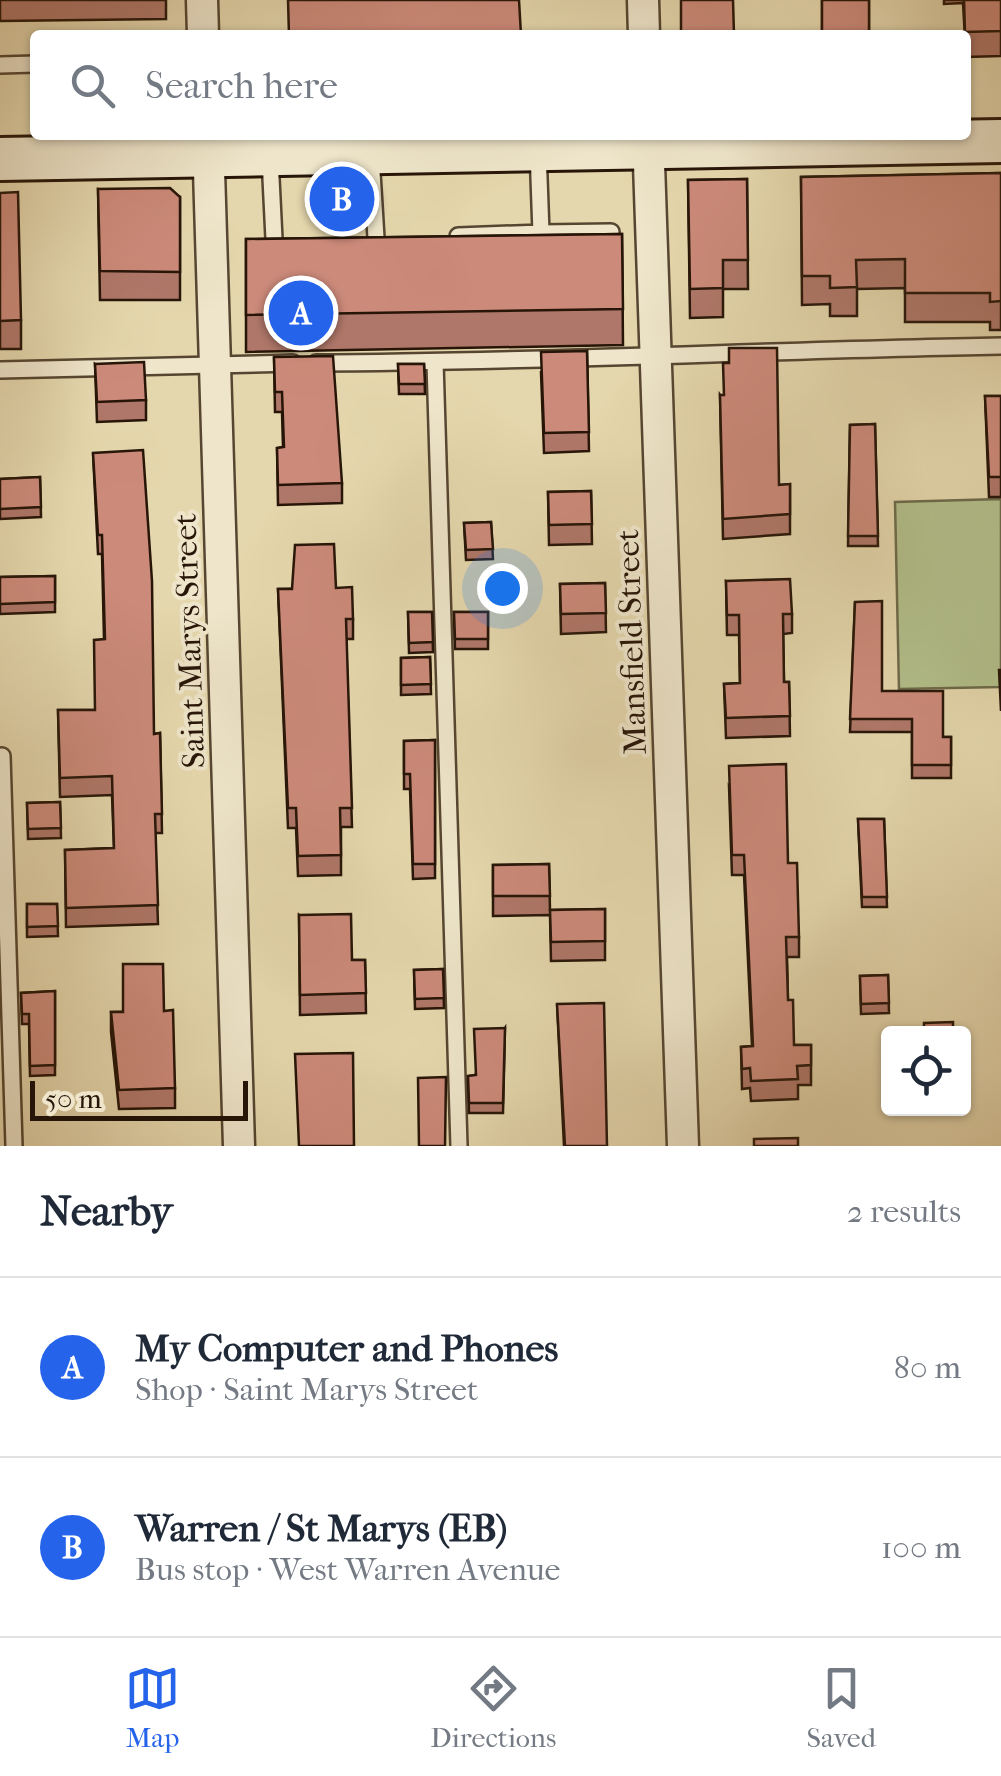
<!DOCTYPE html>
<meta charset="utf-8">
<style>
body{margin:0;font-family:"IM FELL French Canon",serif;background:#f6f6f7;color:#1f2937}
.controls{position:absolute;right:30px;bottom:30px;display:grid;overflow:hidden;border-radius:10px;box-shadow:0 2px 8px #0004}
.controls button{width:90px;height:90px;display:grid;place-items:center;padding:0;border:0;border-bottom:2px solid #e0e1e3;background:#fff;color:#1f2937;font:50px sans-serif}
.scale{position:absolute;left:30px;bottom:25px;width:218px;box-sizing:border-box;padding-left:10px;border:5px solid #271508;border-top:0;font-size:28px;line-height:35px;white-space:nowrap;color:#271508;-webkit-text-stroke:8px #eee5ca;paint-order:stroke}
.you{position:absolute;left:502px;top:588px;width:35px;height:35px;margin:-25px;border:8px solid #fff;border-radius:50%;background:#1a73e8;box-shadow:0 0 0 15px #1a73e833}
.badge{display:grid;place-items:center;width:65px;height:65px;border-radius:50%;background:#2563eb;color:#fff;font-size:32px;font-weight:700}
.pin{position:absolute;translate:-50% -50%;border:5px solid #fff;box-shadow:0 2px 10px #0006}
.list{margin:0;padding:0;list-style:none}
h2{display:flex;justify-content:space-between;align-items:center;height:130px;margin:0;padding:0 40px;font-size:42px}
h2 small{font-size:32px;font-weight:400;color:#747a83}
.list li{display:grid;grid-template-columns:65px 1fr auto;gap:30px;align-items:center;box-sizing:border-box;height:180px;padding:0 40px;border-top:2px solid #e0e1e3}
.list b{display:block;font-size:38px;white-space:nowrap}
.list p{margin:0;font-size:32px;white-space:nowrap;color:#747a83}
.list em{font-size:32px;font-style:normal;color:#747a83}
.icon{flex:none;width:55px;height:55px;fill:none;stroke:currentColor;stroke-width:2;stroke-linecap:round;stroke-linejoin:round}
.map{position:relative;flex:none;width:1001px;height:1146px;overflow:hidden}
.search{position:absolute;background:#fff;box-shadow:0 2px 8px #0004;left:30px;right:30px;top:30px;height:110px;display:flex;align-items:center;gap:25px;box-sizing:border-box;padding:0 35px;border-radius:10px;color:#747a83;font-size:38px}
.sheet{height:490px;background:#fff}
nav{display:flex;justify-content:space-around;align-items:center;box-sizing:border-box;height:140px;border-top:2px solid #e0e1e3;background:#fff;font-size:28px;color:#747a83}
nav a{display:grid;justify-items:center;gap:5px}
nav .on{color:#2563eb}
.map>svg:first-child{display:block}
.green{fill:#b2bf8b;stroke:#6c6a4a;stroke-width:2.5}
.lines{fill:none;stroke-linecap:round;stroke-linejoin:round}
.lane-casing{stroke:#564631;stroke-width:20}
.street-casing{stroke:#564631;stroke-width:35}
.secondary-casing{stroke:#271508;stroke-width:48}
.lane{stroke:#eee5ca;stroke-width:15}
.street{stroke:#eee5ca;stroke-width:30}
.secondary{stroke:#eee5ca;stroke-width:42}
.wall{fill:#af7769;stroke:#271508;stroke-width:2.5}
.building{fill:#cc8a7a;stroke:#271508;stroke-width:2.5}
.labels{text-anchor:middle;stroke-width:8;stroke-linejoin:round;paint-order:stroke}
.street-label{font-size:32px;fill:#271508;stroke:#eee5ca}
</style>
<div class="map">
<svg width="1001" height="1146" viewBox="0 0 1001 1146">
<rect width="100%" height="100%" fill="#e5d7ad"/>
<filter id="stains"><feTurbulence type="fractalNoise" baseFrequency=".002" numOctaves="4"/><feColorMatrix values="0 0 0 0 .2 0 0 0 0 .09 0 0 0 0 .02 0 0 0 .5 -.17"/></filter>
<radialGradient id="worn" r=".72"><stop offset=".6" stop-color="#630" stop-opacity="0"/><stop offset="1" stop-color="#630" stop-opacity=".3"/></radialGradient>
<polygon class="green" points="1001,499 1001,687 899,689 895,502"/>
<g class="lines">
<g class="lane-casing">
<g id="lane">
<polyline points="0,65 35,64"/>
<polyline points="371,156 376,238"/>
<polyline points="270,158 274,239"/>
<polyline points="541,233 611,232"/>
<polyline points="458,236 541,233 538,150"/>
<polyline points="435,362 459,1146"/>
<path d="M316,363C545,362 772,350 1001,346"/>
<polyline points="0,370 293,363"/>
<polyline points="2,756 14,1146"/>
</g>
</g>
<g class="street-casing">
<g id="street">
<polyline points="202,0 203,35"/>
<polyline points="643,0 644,35"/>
<polyline points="648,135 683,1146"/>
<polyline points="208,138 239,1146"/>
</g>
</g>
<g class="secondary-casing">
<polyline id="secondary" points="0,159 1001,141"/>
</g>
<use href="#lane" class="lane"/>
<use href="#street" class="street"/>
<use href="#secondary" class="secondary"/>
</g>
<g class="wall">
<polygon points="0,0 166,0 166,19 0,21"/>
<rect x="822" y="0" width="47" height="35"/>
<polygon points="944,0 1001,0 1001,56 966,57 963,3 944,4"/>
<polygon points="1001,173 1001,330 990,330 990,322 905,322 905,288 857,289 857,316 830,316 830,304 802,305 801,177"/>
<polygon points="747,179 748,289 723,289 723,317 690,318 688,180"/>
<polygon points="98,189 180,197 180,300 100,300"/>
<polygon points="0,193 21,320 21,349 0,349"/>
<polygon points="622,234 623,345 246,352 246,239"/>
<polygon points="587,351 589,451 544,453 541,372"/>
<polygon points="274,357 342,483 342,503 278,505 277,448 283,447 282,412 275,412"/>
<polygon points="95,364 146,400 146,420 97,422"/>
<polygon points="398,364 424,364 425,394 399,394"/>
<polygon points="720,395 779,485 790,484 790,534 723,539"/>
<polygon points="985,396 1001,396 1001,497 989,497"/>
<polygon points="875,424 878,546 848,546 850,425"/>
<polygon points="93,453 154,734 160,733 162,833 155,833 158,924 66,927 65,850 114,848 112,795 60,797 58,710 95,710 104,639 102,554 98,554"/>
<polygon points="40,477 41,517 0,519 0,479"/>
<polygon points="591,491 592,544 549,545 548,492"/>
<polygon points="491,522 493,559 466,560 464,523"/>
<polygon points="55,576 55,612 0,614 0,577"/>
<polygon points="726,581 792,614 792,633 783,634 784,682 789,682 790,736 726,738 724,684 740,683 739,635 727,635"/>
<polygon points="605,583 606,632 561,634 560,584"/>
<polygon points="336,588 353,619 353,639 346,639 352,827 341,827 341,875 298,876 296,828 288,828 278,589"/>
<polygon points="855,602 882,691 943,737 951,737 951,778 912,778 912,732 850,732"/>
<polygon points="408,612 432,612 433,652 409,653"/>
<polygon points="454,612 488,612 488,649 455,649"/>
<polygon points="430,657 431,694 401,695 401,658"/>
<polygon points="435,740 435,878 413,879 410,789 404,789 404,741"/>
<polygon points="729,786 788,863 799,937 799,957 787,957 788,1000 794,1045 811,1045 811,1085 798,1085 798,1099 751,1101 750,1088 742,1089 741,1047 752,1046 744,875 732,875"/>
<polygon points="60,802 61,838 28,839 27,803"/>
<polygon points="858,819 884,819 887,907 862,907"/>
<polygon points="549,864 550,910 605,909 605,960 551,961 550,915 493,916 493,865"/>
<polygon points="27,904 57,904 58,936 27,937"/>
<polygon points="299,915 352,960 365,960 366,1013 300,1015"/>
<polygon points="443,969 444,1008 415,1009 414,970"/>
<polygon points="888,975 889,1013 861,1014 860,976"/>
<polygon points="55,991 55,1075 30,1076 29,1024 22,1024 21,993"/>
<polygon points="557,1004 607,1146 564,1146"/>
<polygon points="164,1011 175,1088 175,1108 119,1109 111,1032 111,1012"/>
<polygon points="505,1028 503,1113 469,1113 468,1076 475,1075"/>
</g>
<g class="building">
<polygon points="288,0 519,0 521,35 289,35"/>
<polygon points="681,0 733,0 734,35 681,35"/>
<rect x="822" y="0" width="47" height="34"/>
<polygon points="964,0 1001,0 1001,31 965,32"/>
<polygon points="1001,173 1001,301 990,302 990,293 905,293 905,259 856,260 857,287 830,288 830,276 802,276 801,177"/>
<polygon points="747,179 748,260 723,260 723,288 690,289 688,180"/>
<polygon points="170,188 180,197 180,272 100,271 98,189"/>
<polygon points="18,192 21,320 0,321 0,193"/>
<polygon points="622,234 623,309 246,315 246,239"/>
<polygon points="729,348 777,348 779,485 790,484 790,514 723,519 720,395 724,395 723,363 729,363"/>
<polygon points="587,351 589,432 544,433 541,352"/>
<polygon points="333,356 342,483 278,485 277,448 284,447 282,392 275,392 274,357"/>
<polygon points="144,362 146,400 97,402 95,364"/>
<polygon points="398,364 424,364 425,384 399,384"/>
<polygon points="985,396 1001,396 1001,477 989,477"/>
<polygon points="875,424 878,536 848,536 850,425"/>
<polygon points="143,450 152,581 154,734 160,733 162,814 155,814 158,905 66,908 65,850 114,848 112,776 60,778 58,710 95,710 94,640 105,639 102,535 98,535 93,453"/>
<polygon points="40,477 41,507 0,509 0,479"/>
<polygon points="591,491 592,524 549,525 548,492"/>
<polygon points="491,522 493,549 466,550 464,523"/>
<polygon points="334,544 336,588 352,587 353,619 346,619 352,808 340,808 341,855 298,856 296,808 288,808 278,589 292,589 295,545"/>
<polygon points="55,576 55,602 0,604 0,577"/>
<polygon points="790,579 792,614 783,614 784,682 789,682 790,716 726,718 724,684 740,683 739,615 727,615 726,581"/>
<polygon points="605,583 606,613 561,614 560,584"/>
<polygon points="882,601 882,691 943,691 943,737 951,737 951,765 912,765 912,719 850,719 855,602"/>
<polygon points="408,612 432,612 433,642 409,643"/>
<polygon points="454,612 488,612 488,639 455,639"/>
<polygon points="430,657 431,684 401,685 401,658"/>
<polygon points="999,670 1001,670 1001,711"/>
<polygon points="435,740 435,864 413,864 410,774 404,774 404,741"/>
<polygon points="786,764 788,863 797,863 799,937 786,937 788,1000 793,1000 794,1045 811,1045 811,1065 797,1066 798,1079 751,1081 750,1068 742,1069 741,1047 753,1046 744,855 732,855 729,766"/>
<polygon points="60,802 61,828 28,829 27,803"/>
<polygon points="858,819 884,819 887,897 862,897"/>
<polygon points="549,864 550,896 493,896 493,865"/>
<polygon points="27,904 57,904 58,926 27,927"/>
<polygon points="605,909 605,941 551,942 550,910"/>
<polygon points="351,914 352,960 365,960 366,993 300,995 299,915"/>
<polygon points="123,964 163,964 164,1011 173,1010 175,1088 119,1090 111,1012 123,1012"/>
<polygon points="443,969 444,998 415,999 414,970"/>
<polygon points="888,975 889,1003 861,1004 860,976"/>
<polygon points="55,991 55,1065 30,1066 29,1014 22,1014 21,993"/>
<polygon points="604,1003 607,1146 565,1146 557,1004"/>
<polygon points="953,1022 953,1034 924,1034 924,1023"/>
<polygon points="505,1028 503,1103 469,1103 468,1076 476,1075 474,1029"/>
<polygon points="353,1053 354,1146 299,1146 295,1054"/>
<polygon points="446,1077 445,1146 419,1146 418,1078"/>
<polygon points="798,1138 798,1146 754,1146 754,1139"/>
</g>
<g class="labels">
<g class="street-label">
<text transform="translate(189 641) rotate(-92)" y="11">Saint Marys Street</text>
<text transform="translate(631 642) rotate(-92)" y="11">Mansfield Street</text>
</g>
</g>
<rect width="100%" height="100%" filter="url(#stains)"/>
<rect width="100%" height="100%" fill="url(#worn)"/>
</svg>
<div class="controls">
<button><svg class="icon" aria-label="locate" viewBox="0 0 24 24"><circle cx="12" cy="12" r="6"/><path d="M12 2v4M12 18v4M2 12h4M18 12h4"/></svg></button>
</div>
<div class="scale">50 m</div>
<div class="you"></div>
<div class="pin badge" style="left:301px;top:313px">A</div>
<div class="pin badge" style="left:342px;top:199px">B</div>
<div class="search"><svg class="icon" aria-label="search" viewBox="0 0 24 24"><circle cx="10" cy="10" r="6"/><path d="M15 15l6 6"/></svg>Search here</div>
</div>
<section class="sheet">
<h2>Nearby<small>2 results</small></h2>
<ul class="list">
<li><span class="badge">A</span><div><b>My Computer and Phones</b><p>Shop · Saint Marys Street</p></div><em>80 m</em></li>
<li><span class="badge">B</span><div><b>Warren / St Marys (EB)</b><p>Bus stop · West Warren Avenue</p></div><em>100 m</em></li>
</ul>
</section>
<nav>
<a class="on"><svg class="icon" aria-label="map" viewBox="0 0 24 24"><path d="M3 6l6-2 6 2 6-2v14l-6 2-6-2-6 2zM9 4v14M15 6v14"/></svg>Map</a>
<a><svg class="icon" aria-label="directions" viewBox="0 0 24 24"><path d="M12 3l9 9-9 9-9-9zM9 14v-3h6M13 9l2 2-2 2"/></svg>Directions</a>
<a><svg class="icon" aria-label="saved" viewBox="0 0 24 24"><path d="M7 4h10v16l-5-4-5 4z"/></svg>Saved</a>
</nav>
